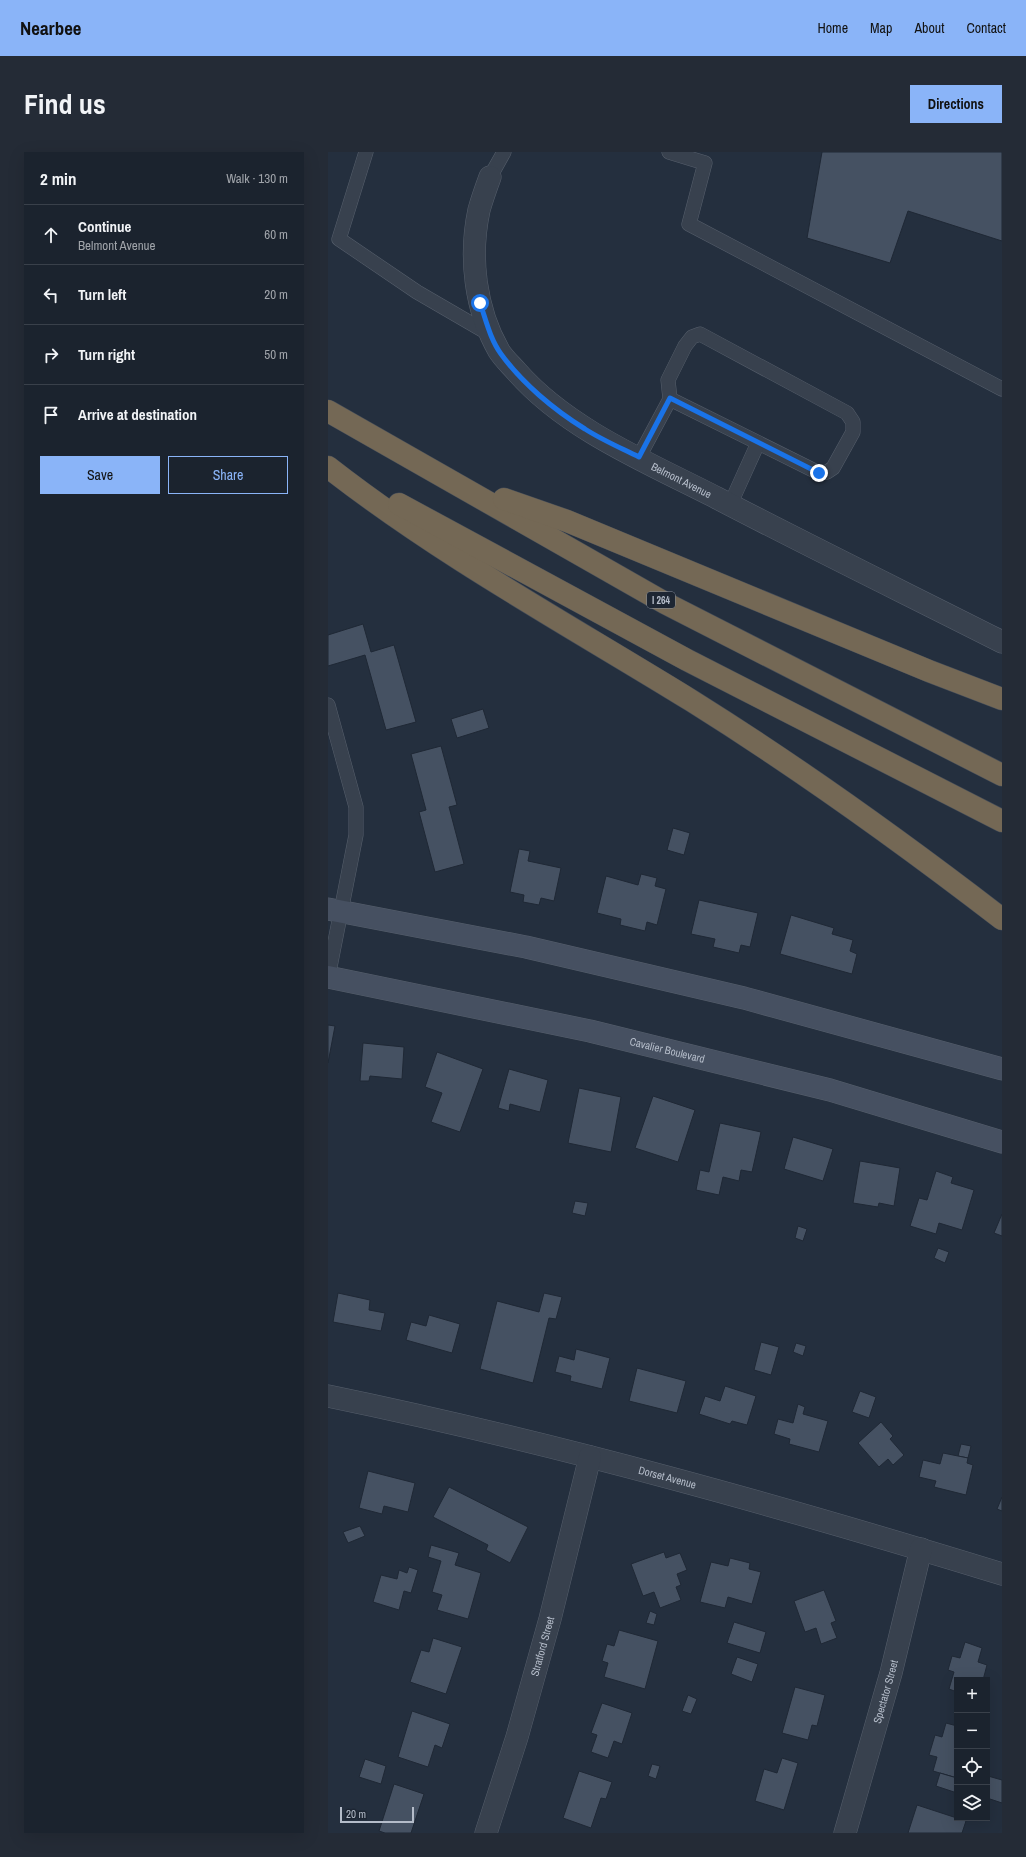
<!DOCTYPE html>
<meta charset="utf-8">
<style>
body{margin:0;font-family:"Archivo Narrow",sans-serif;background:#242b36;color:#f1f3f6}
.controls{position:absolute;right:12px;bottom:12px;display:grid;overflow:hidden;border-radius:0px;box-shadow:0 4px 16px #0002}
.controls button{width:36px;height:36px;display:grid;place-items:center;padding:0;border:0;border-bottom:1px solid #39404a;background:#1b232e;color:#f1f3f6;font:20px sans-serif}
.scale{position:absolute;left:12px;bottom:10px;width:74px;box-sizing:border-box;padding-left:4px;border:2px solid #b4bcc9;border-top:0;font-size:11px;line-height:14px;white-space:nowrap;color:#b4bcc9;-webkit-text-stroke:3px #1d2633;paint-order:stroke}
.stop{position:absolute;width:12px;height:12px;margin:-9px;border:3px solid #1a73e8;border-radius:50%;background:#fff}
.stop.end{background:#1a73e8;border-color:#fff;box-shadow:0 1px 4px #0008}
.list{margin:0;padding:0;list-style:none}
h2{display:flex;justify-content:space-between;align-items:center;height:52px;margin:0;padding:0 16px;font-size:17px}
h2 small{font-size:13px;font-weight:400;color:#a0a4aa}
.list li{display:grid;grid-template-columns:26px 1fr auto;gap:12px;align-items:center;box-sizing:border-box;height:60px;padding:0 16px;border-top:1px solid #39404a}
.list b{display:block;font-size:15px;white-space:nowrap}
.list p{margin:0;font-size:13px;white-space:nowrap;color:#a0a4aa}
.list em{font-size:13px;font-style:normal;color:#a0a4aa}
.actions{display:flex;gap:8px;padding:12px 16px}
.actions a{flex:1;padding:9px 0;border:1px solid #8ab4f8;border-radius:0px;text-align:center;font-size:14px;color:#8ab4f8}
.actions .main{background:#8ab4f8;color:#111}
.icon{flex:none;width:22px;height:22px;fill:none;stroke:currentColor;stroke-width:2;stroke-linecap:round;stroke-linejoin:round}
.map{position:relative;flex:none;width:674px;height:1681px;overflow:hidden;border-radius:0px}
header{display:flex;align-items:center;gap:24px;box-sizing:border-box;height:56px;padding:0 20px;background:#8ab4f8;color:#111}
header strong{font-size:19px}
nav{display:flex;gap:22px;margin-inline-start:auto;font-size:14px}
.intro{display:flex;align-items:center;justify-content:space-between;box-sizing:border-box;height:96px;padding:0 24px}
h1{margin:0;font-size:28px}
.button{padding:10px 18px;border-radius:0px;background:#8ab4f8;color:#111;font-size:14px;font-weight:700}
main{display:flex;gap:24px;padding:0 24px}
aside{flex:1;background:#1b232e;border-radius:0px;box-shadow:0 4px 16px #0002}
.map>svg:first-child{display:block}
.building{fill:#455162;stroke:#1f2835}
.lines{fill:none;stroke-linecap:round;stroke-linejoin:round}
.lane-casing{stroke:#565f6c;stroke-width:15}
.street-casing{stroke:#565f6c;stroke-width:23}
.secondary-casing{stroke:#565f6c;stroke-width:23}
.highway-casing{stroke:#434c59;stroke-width:23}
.lane{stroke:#38414e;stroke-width:14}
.street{stroke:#38414e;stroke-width:22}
.secondary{stroke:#465061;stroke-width:22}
.highway{stroke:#746855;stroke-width:22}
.route{stroke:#1a73e8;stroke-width:5}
.labels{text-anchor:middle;stroke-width:3.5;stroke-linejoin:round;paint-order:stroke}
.shield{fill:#1d2633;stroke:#878f9c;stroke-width:1}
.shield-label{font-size:10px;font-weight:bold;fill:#b4bcc9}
.street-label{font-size:11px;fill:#b4bcc9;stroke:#1d2633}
</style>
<header>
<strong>Nearbee</strong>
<nav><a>Home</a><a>Map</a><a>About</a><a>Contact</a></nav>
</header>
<div class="intro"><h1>Find us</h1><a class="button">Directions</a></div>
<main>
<aside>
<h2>2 min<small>Walk · 130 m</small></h2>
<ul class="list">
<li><svg class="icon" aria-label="ahead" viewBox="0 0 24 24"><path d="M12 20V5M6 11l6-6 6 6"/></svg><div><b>Continue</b><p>Belmont Avenue</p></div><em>60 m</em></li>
<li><svg class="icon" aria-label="left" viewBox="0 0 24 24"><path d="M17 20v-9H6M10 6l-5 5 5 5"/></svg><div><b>Turn left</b></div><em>20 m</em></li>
<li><svg class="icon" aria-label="right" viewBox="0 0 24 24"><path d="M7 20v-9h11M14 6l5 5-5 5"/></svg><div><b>Turn right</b></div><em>50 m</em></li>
<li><svg class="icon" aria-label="arrive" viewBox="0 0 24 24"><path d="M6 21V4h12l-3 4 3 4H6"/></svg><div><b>Arrive at destination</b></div></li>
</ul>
<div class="actions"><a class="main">Save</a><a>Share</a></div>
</aside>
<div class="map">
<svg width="674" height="1681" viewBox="0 0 674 1681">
<rect width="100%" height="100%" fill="#242f3e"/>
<g class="building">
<polygon points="494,0 674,0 674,89 580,59 562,111 479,86"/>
<polygon points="35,472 43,500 66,493 88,570 58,578 37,503 0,514 0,483"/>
<polygon points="155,557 161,576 129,586 123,567"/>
<polygon points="113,594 129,653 121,655 136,712 107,720 91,660 98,658 83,602"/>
<polygon points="345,676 362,681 356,703 339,698"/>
<polygon points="191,697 202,699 200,709 233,716 226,749 213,746 211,753 195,750 196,743 182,740"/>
<polygon points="313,722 329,726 327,734 338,737 329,773 319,770 317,779 292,773 293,767 269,761 278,724 310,733"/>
<polygon points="371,748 430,761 422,795 413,793 411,801 385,795 387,787 363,782"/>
<polygon points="463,763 506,776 504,782 525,788 522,799 529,802 524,822 452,802"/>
<polygon points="0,873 7,874 0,911"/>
<polygon points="35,891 76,895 74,927 42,924 41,929 32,929"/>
<polygon points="109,900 155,917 132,980 103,970 114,941 97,935"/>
<polygon points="181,917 220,928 212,960 182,952 181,959 170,956"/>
<polygon points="251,936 293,945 283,1000 240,991"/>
<polygon points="325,944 367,958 350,1010 307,996"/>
<polygon points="392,971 433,980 424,1020 413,1018 411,1029 395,1025 391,1043 368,1038 372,1018 381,1020"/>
<polygon points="465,985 505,997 495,1029 456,1017"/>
<polygon points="532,1009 572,1016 566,1054 551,1051 550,1055 525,1051"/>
<polygon points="608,1019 625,1025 623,1031 646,1038 634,1078 611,1071 608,1082 582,1074 591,1046 599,1048"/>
<polygon points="247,1049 260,1051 257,1064 244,1061"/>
<polygon points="674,1062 674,1084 666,1081"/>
<polygon points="470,1074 479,1077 475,1089 467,1086"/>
<polygon points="610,1096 621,1100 617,1111 606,1106"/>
<polygon points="10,1141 42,1148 41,1158 57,1161 53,1179 5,1170"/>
<polygon points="216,1141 234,1145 228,1167 221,1166 205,1231 152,1217 169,1149 211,1160"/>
<polygon points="101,1163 132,1172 124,1201 78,1188 83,1170 98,1174"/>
<polygon points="433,1190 451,1195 443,1223 426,1218"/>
<polygon points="468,1191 478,1194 475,1204 465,1200"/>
<polygon points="248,1197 282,1206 274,1237 242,1229 243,1224 227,1220 231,1204 246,1208"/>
<polygon points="309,1216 358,1229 349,1261 301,1249"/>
<polygon points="397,1234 428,1244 419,1273 404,1269 402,1272 371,1262 377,1244 392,1249"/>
<polygon points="532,1239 548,1245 541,1266 524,1260"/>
<polygon points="470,1252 477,1255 475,1262 500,1269 491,1300 461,1292 462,1287 446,1282 450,1267 465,1271"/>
<polygon points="553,1270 565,1284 562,1287 576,1303 565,1313 560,1307 551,1315 530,1291"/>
<polygon points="633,1292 643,1294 640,1306 630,1304"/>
<polygon points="615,1301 640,1306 639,1311 645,1313 638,1343 606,1335 608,1329 591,1325 595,1308 612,1312"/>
<polygon points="40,1319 87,1331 80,1360 56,1354 54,1362 31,1356"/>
<polygon points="121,1335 200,1375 182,1411 158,1398 160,1393 105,1365"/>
<polygon points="674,1345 674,1359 669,1357"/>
<polygon points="32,1374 37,1384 20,1391 15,1380"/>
<polygon points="103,1393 131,1401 127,1413 153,1421 140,1467 109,1458 114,1443 104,1440 113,1409 100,1405"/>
<polygon points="336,1400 338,1406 352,1401 359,1418 349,1422 353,1433 348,1435 353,1448 332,1456 326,1440 315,1444 303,1412"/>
<polygon points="402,1406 422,1411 421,1417 433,1420 424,1452 400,1445 397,1456 372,1450 383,1410 400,1414"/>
<polygon points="81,1415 90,1418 83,1441 76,1439 71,1458 45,1450 53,1423 69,1427 71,1418 79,1421"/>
<polygon points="496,1438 508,1469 503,1471 509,1486 493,1492 488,1476 477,1480 466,1449"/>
<polygon points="322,1459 329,1462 326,1473 318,1471"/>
<polygon points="406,1470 438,1480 432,1501 399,1491"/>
<polygon points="291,1478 330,1489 317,1537 276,1525 280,1511 274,1509 279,1492 286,1494"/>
<polygon points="105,1486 134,1495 118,1542 82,1530 93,1498 101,1500"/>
<polygon points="637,1490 654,1496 650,1510 659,1513 655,1528 629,1528 629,1540 621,1537 626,1520 620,1518 624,1504 632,1506"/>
<polygon points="409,1505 430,1512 424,1530 403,1522"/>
<polygon points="467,1535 497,1543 489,1574 484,1573 480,1588 454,1581"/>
<polygon points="360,1543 369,1547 363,1562 354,1559"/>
<polygon points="274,1551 304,1561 294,1592 286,1589 280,1606 263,1600 269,1583 263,1581"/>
<polygon points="84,1559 122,1572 114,1596 107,1593 100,1615 70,1605"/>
<polygon points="618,1571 629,1574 629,1626 605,1619 609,1605 601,1603 607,1583 614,1585"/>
<polygon points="454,1606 470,1611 456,1658 427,1649 436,1617 449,1621"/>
<polygon points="37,1607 58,1614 53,1632 31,1625"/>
<polygon points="324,1612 332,1614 328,1627 320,1624"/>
<polygon points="251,1619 284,1630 278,1647 273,1646 263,1676 235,1666"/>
<polygon points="612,1621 629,1626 629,1641 608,1634"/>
<polygon points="660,1624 674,1628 674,1651 659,1646"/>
<polygon points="66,1632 96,1642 83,1681 57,1681 51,1679"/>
<polygon points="589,1653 638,1669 634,1681 580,1681"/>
</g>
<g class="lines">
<g class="lane-casing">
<g id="lane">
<polyline points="38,0 11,87 89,140 163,183"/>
<polyline points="341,0 377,11 361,72 674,237"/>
<polyline points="162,25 176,0"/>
<polyline points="311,305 342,247 340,228 357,194 364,185 372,182 519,261 525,270 525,280 505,316 499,320 491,321 342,247"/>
<polyline points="402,353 430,291"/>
<polyline points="0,553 28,655 28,683 0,825"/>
</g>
</g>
<g class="street-casing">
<g id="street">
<path id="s1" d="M162,25C158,36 154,47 151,58C141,105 147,157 171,199C176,207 183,213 189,220C240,278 321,311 389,346C483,395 579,442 674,490"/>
<path id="s2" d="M0,1244C228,1291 452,1354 674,1422"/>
<path id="s3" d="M158,1681L189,1585L222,1467L262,1305"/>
<path id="s4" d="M517,1681L563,1521L593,1397"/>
</g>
</g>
<g class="secondary-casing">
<g id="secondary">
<polyline points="0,757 198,795 416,846 674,917"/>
<path id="s5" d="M0,825L262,879L502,938L674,990"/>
</g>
</g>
<g class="highway-casing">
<g id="highway">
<polyline points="0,259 337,451 674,623"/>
<path d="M0,315C114,404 241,473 364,549C471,616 574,690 674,767"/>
<polyline points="176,347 239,369 601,519 674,547"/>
<polyline points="71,352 359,508 674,669"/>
</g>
</g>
<use href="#lane" class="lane"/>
<use href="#street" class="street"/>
<use href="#secondary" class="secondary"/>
<use href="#highway" class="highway"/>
</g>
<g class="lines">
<path class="route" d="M152,151C158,168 162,187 173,202C194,231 226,258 257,277C274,288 293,296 311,305L342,246L491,321"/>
</g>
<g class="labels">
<rect class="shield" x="319" y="440" width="28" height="16" rx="3"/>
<g class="shield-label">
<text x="333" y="452">I 264</text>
</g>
<g class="street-label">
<text dy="4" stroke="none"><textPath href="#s1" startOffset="406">Belmont Avenue</textPath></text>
<text dy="4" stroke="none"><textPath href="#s5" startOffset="347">Cavalier Boulevard</textPath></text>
<text dy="4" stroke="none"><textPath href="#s2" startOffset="349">Dorset Avenue</textPath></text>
<text dy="4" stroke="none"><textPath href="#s3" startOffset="195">Stratford Street</textPath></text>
<text dy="4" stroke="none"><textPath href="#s4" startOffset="147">Spectator Street</textPath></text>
</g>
</g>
</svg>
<div class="controls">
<button>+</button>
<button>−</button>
<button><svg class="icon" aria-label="locate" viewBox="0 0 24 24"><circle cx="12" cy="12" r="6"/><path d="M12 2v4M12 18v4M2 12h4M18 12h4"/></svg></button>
<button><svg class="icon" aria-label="layers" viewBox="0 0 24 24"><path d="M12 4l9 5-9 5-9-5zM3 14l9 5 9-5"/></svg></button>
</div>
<div class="scale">20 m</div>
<div class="stop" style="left:152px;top:151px"></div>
<div class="stop end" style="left:491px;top:321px"></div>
</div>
</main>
